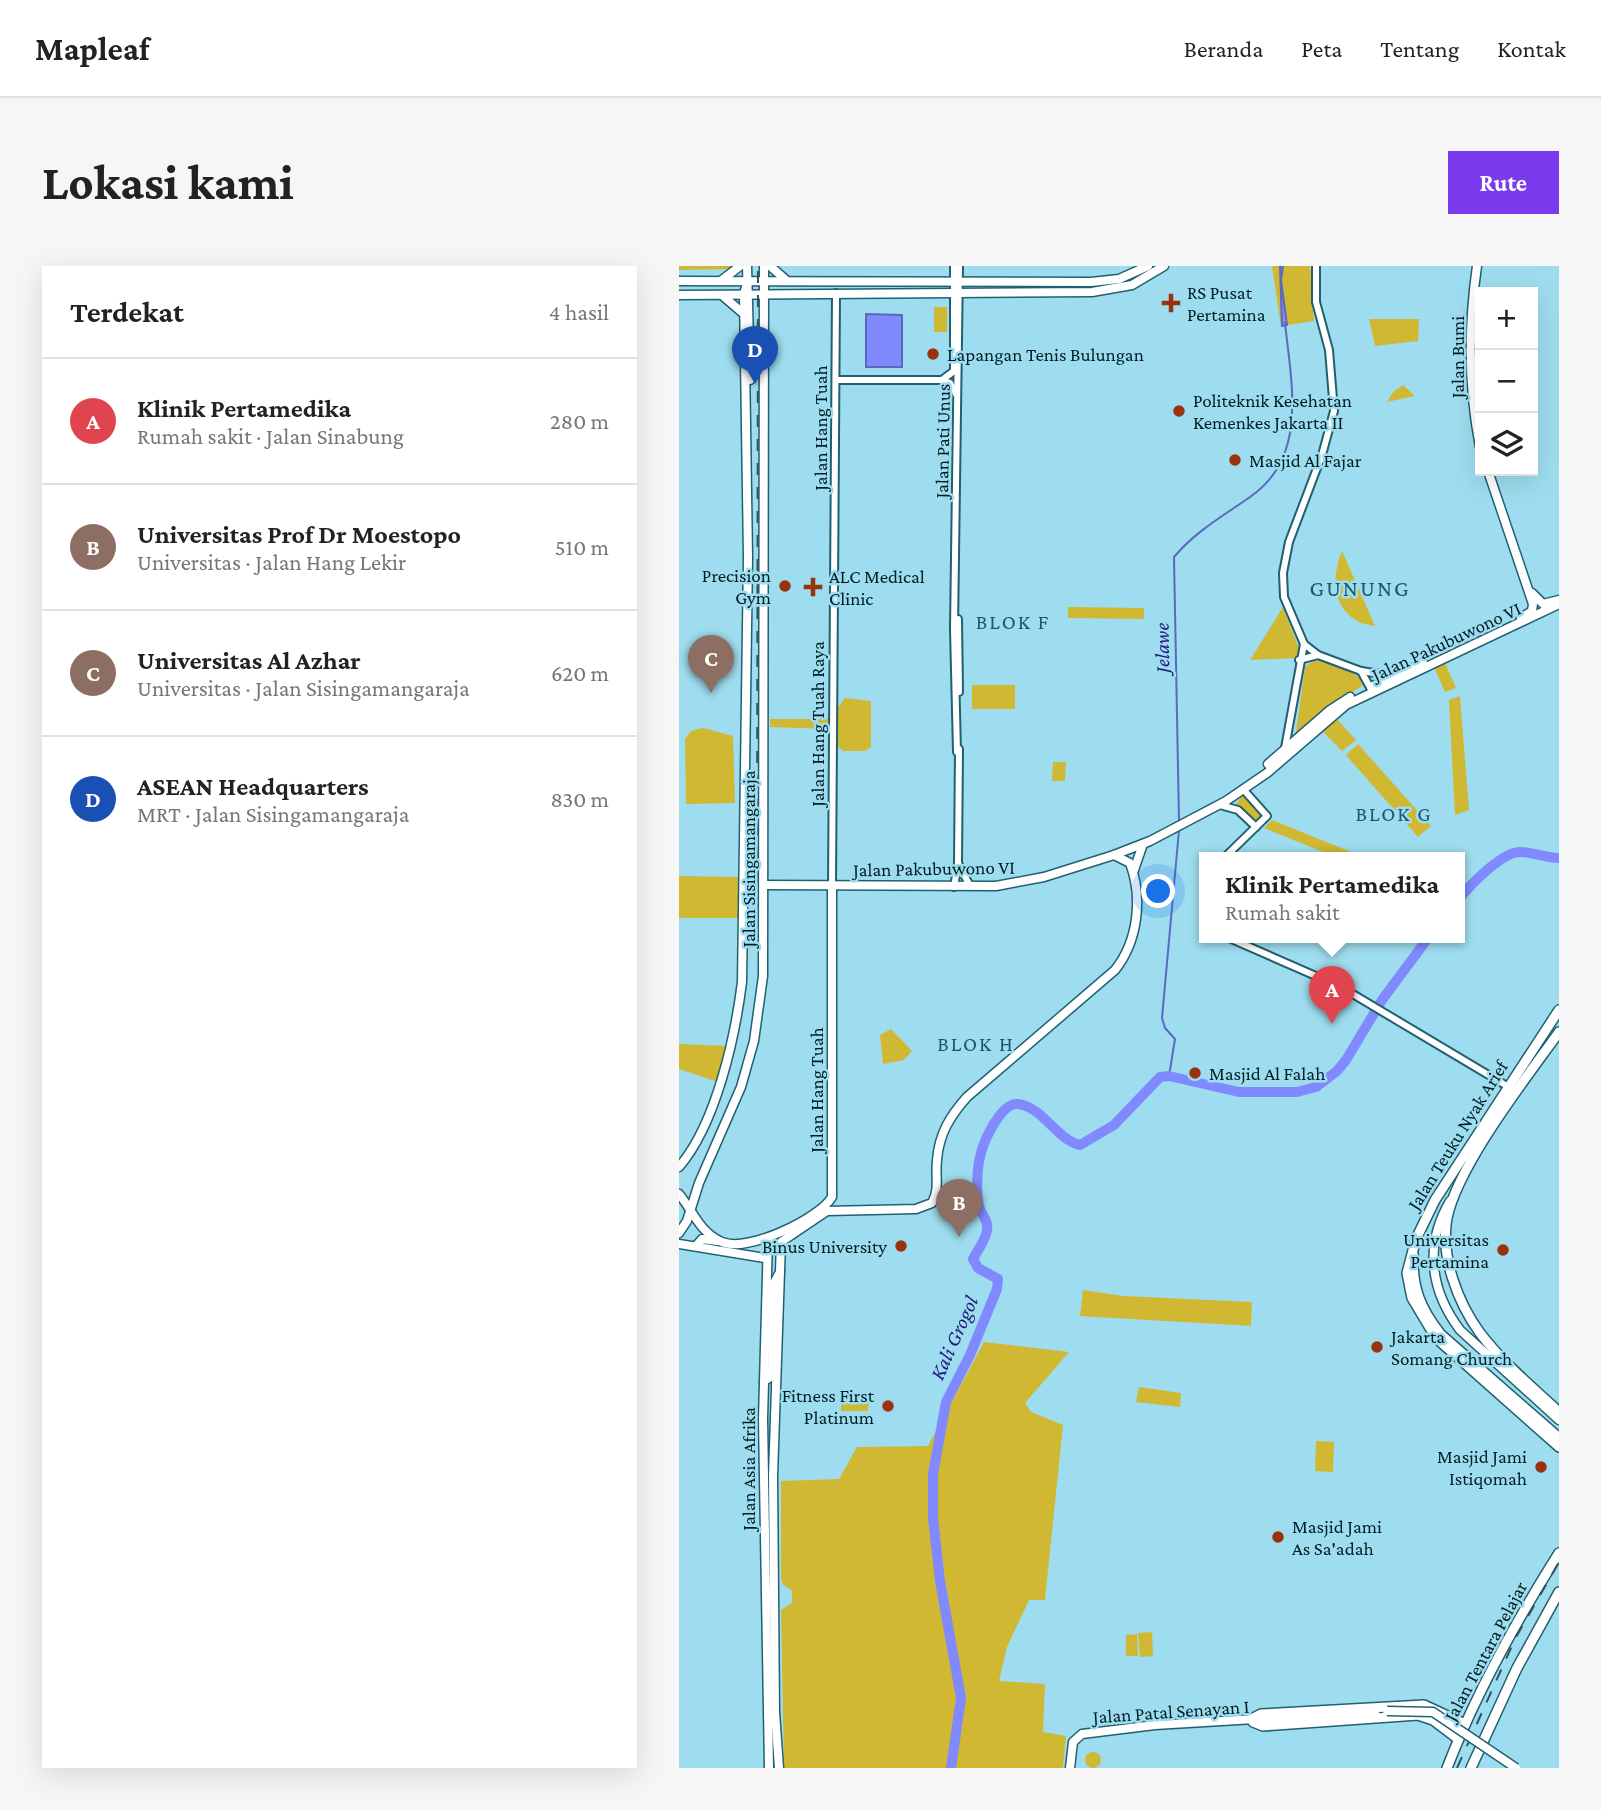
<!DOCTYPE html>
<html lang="id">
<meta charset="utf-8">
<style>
body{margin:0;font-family:"Crimson Pro",serif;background:#f6f6f6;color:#222}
.controls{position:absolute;right:21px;top:21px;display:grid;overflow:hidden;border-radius:0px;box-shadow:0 7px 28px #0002}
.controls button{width:63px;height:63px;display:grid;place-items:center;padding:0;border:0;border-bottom:2px solid #e0e0e0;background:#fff;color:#222;font:35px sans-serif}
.you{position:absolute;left:480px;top:626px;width:24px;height:24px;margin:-18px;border:5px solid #fff;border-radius:50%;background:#1a73e8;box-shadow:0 0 0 10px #1a73e833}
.badge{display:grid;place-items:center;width:46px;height:46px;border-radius:50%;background:#7c3aed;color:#fff;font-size:23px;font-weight:700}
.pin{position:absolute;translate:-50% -58px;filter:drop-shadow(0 2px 4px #0008)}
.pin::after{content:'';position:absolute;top:37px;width:24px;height:21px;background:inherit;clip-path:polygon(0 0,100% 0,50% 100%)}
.popup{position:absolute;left:520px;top:586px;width:266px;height:91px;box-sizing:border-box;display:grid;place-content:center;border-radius:0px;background:#fff;filter:drop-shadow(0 2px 5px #0005);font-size:23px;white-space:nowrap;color:#767676}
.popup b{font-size:26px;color:#222}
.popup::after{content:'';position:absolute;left:50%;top:100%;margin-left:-14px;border:14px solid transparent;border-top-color:#fff}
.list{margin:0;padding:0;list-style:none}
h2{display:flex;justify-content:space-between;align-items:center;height:91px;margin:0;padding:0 28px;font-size:30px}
h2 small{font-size:23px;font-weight:400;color:#767676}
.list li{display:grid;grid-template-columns:46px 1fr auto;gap:21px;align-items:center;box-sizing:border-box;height:126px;padding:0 28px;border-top:2px solid #e0e0e0}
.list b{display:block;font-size:26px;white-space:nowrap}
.list p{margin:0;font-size:23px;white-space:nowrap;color:#767676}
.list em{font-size:23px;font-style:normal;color:#767676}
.icon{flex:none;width:38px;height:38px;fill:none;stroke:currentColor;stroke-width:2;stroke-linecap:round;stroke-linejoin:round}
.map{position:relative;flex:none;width:880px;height:1502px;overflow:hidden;border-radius:0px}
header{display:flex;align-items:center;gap:42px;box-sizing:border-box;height:98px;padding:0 35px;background:#fff;border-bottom:2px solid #e0e0e0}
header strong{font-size:33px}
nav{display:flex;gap:38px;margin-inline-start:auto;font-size:24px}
.intro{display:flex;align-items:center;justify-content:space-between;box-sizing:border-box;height:168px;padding:0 42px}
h1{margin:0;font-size:49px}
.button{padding:18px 32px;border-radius:0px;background:#7c3aed;color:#fff;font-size:24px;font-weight:700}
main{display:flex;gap:42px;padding:0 42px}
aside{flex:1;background:#fff;border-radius:0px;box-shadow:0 7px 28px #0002}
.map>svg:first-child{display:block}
.green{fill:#d1b832}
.water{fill:#8189fe;stroke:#5b69bd;stroke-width:2}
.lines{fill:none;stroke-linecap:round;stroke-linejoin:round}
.stream{stroke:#5b69bd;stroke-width:2}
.river{stroke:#8189fe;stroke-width:10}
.minor-casing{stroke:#206070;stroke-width:10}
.major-casing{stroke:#206070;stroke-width:11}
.highway-casing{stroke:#206070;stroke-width:12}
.minor{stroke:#fff;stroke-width:6}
.major{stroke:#fff;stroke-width:8}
.highway{stroke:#fff;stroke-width:9}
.rail{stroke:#30555f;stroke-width:2;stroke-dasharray:12 12;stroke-linecap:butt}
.major-bridge-casing{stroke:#206070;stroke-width:11;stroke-linecap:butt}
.major-bridge{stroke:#fff;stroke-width:8}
.poi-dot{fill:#9a330d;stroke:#9eddef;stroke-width:2.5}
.labels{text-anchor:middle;stroke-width:5;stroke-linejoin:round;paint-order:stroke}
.poi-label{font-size:19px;fill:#031d24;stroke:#9eddef;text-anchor:start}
.street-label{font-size:19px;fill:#031d24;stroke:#9eddef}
.neighbourhood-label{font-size:21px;letter-spacing:2px;fill:#185a6a;stroke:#9eddef}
.water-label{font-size:21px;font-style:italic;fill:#25167d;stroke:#9eddef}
.quarter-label{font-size:23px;letter-spacing:2px;fill:#185a6a;stroke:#9eddef}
</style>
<header>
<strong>Mapleaf</strong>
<nav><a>Beranda</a><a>Peta</a><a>Tentang</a><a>Kontak</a></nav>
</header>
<div class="intro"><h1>Lokasi kami</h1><a class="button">Rute</a></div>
<main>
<aside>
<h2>Terdekat<small>4 hasil</small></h2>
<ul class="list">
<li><span class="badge" style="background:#e0444e">A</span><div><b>Klinik Pertamedika</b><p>Rumah sakit · Jalan Sinabung</p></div><em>280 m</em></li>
<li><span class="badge" style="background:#8d6e63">B</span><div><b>Universitas Prof Dr Moestopo</b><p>Universitas · Jalan Hang Lekir</p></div><em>510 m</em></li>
<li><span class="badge" style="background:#8d6e63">C</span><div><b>Universitas Al Azhar</b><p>Universitas · Jalan Sisingamangaraja</p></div><em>620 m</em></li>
<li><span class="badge" style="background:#1a4fb4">D</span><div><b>ASEAN Headquarters</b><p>MRT · Jalan Sisingamangaraja</p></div><em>830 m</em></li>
</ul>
</aside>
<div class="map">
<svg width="880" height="1502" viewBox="0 0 880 1502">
<rect width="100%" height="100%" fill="#9eddef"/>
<g class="green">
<polygon points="0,0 54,0 50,3 0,4"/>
<polygon points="593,0 631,0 635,55 602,60"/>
<rect x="255" y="41" width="13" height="25"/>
<polygon points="690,53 740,53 739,75 696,80"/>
<polygon points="724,119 736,130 708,136 714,126"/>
<path d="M663,285L696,360C657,356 649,318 663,285Z"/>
<polygon points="389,341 465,342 465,353 389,352"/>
<polygon points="604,341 621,385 618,392 571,394"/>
<path d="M634,395C652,393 669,403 682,413L684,419L617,466L626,401Z"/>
<polygon points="766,397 777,422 766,426 755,401"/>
<rect x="293" y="419" width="43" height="24"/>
<polygon points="781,430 790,544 776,549 770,434"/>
<polygon points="166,432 192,435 192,481 186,485 164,485 158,480 158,443"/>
<polygon points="655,450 677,474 663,485 641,463"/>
<polygon points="91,453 150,453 149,463 91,461"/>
<polygon points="24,462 54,470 56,537 7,538 6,473 12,465"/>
<polygon points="679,478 752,560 739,571 667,489"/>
<polygon points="374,496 387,496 386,515 373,515"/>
<polygon points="564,529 582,549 576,556 557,538"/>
<polygon points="593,554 687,592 659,592 585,562"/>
<polygon points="0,610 60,611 59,652 0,652"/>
<polygon points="212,763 233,785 225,794 204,798 201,769"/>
<polygon points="0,778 51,780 42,817 0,803"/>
<polygon points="404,1024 445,1030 573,1036 572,1060 401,1050"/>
<polygon points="305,1076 390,1086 346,1137 352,1146 384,1159 366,1334 350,1334 328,1381 320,1415 366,1418 364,1466 387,1470 384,1502 105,1502 102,1344 113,1337 113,1324 104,1319 102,1313 102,1215 160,1213 178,1181 249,1180"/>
<polygon points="460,1121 502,1127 501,1141 457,1136"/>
<polygon points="162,1132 190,1132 189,1145 162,1145"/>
<polygon points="637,1175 655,1176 654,1206 636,1205"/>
<polygon points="473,1366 474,1390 461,1391 459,1367"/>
<polygon points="458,1368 459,1390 447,1390 447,1369"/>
<circle cx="414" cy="1494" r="8"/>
</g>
<g class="water">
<polygon points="601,0 604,0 602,14 608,59 603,60"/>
<polygon points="187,48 223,49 223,101 187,101"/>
</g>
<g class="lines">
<g class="stream">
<path d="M500,555L495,291C517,265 544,250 571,231C630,191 612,116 606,57"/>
<polyline points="490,810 496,773 486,762 483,752 500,564"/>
</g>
<g class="river">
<path d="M781,632C792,618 824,585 842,586C854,586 867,592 880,592"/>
<path d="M272,1502L282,1432L261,1315L254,1252V1208L267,1136L291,1089L318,1023L319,1013L299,1002L294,993C298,985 307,974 308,964C310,954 302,949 300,940C297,928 298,903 301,891C304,876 322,836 339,838C364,841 378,874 401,879L435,859L481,811L490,810L560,826H618L637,821L658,805L667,794L703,734L749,672"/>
</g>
<g class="minor-casing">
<g id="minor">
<polyline points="637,0 637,36 650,84 655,145 643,189 610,276 604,307 605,331 625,378 639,389 682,405 715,410"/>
<polyline points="157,114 263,114 271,117 277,128"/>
<polyline points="263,114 275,105 275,0"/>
<polyline points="279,353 280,426"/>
<polyline points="620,394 639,389"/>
<polyline points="682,405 693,425"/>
<polyline points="606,482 625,378"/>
<polyline points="278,486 275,363 280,0"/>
<polyline points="541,539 559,544 577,561"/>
<polyline points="545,592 588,550 564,523"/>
<polyline points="280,599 291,620"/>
<polyline points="153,619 157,27"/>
<polyline points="275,621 279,597 280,483"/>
<polyline points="550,672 662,721 828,820"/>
</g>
</g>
<g class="major-casing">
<g id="major">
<polyline points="68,0 71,114"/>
<polyline points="91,0 107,14"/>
<path d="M798,0C789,62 789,120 801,181"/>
<polyline points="43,14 61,0"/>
<polyline points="0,15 412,16 440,13 469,0"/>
<polyline points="0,29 413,26 453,19 485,0"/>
<polyline points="44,30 65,48"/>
<polyline points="809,205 854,338 853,345 842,352"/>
<polyline points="853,327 864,338 880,334"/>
<polyline points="692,421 744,397"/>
<polyline points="589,498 651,444 671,431"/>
<polyline points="455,604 464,578"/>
<polyline points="86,619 317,620 365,611 435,589 471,575 547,535 588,507 667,439 880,338"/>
<path d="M0,901C37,858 56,772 63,716L69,291L65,28L68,17"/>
<path d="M0,928C14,945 21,967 43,976C68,987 140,953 153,931V619"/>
<path d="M771,935C745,979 751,1024 781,1064L880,1154"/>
<polyline points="0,967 8,955 20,917 62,821 75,775 84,710 85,0"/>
<polyline points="89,972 84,1153 90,1502"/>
<polyline points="0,978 86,992"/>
<polyline points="17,980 23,973 38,975"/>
<path d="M735,990C733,1022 743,1044 762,1068L880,1171"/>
<polyline points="85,1115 93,1110 94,1019 101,1006"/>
<path d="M100,1502L96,1446L94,1210L102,976L148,945L237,943L253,937C261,923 256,910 258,894C260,868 271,850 288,831L436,704C459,675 464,632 451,597L435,589"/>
<polyline points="391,1502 394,1476 403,1468 476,1459 696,1446"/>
</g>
</g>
<g class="highway-casing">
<g id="highway">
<polyline points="880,744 756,934 737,973 728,1007 733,1032 757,1072 880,1181"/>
<path d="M880,766C847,812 779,899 768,952C761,990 779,1037 801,1067C823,1096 853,1121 880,1146"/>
<polyline points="572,1453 582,1448 745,1439 786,1458"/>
<polyline points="574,1456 584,1460 739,1449 754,1454 779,1473"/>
<path d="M768,1502C797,1427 837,1355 880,1287"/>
<polyline points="792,1502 838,1402 880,1326"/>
</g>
</g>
<use href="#minor" class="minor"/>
<use href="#major" class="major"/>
<use href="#highway" class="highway"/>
<g class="rail">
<polyline points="78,617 79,0"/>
<polyline points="778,1502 836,1373 880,1296"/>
</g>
<g class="major-bridge-casing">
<polyline id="major-bridge" points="708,1445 754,1446 837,1502"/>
</g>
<use href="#major-bridge" class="major-bridge"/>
</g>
<g class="poi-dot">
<path d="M488.5 26.5h7v7h7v7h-7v7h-7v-7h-7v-7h7z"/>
<circle cx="254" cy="88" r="7"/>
<circle cx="500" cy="145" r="7"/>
<circle cx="556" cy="194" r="7"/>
<circle cx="106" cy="320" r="7"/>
<path d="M130.5 310.5h7v7h7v7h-7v7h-7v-7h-7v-7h7z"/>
<circle cx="516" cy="807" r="7"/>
<circle cx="222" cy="980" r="7"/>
<circle cx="824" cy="984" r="7"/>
<circle cx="698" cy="1081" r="7"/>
<circle cx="209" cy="1140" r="7"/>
<circle cx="862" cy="1201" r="7"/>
<circle cx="599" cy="1271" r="7"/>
</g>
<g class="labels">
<g class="poi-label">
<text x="508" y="33">RS Pusat<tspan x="508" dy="22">Pertamina</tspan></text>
<text x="268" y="95">Lapangan Tenis Bulungan</text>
<text x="514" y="141">Politeknik Kesehatan<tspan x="514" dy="22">Kemenkes Jakarta II</tspan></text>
<text x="570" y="201">Masjid Al Fajar</text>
<text x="92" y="316" text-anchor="end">Precision<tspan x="92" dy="22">Gym</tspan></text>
<text x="150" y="317">ALC Medical<tspan x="150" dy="22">Clinic</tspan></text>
<text x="530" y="814">Masjid Al Falah</text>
<text x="810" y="980" text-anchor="end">Universitas<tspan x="810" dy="22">Pertamina</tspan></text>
<text x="208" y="987" text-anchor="end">Binus University</text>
<text x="712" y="1077">Jakarta<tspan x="712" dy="22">Somang Church</tspan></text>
<text x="195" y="1136" text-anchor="end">Fitness First<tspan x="195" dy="22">Platinum</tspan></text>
<text x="848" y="1197" text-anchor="end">Masjid Jami<tspan x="848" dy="22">Istiqomah</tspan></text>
<text x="613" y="1267">Masjid Jami<tspan x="613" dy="22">As Sa'adah</tspan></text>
</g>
<g class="street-label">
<text transform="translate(778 91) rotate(-90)" y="7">Jalan Bumi</text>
<text transform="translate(141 162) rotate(-90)" y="7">Jalan Hang Tuah</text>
<text transform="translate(263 175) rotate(-89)" y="7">Jalan Pati Unus</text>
<text transform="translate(767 375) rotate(-25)" y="7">Jalan Pakubuwono VI</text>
<text transform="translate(138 458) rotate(-90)" y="7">Jalan Hang Tuah Raya</text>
<text transform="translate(69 593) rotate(-90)" y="7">Jalan Sisingamangaraja</text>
<text transform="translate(255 602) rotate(-1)" y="7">Jalan Pakubuwono VI</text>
<text transform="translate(137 824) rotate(-90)" y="7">Jalan Hang Tuah</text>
<text transform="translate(778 869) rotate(-58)" y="7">Jalan Teuku Nyak Arief</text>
<text transform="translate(69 1203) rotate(-90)" y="7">Jalan Asia Afrika</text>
<text transform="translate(806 1385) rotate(-62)" y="7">Jalan Tentara Pelajar</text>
<text transform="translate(492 1445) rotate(-4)" y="7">Jalan Patal Senayan I</text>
</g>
<g class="neighbourhood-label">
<text x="334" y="363">BLOK F</text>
<text x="715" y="555">BLOK G</text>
<text x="297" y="785">BLOK H</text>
</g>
<g class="water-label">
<text transform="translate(483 382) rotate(-91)" y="7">Jelawe</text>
<text transform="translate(275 1072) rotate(-66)" y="7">Kali Grogol</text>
</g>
<g class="quarter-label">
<text x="681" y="330">GUNUNG</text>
</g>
</g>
</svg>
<div class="controls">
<button>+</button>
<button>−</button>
<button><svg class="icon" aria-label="layers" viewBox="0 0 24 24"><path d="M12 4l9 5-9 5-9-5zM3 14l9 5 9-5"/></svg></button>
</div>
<div class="you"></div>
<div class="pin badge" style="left:653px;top:758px;background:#e0444e">A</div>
<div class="popup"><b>Klinik Pertamedika</b>Rumah sakit</div>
<div class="pin badge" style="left:280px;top:971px;background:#8d6e63">B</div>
<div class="pin badge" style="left:32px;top:427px;background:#8d6e63">C</div>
<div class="pin badge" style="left:76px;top:118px;background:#1a4fb4">D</div>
</div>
</main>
